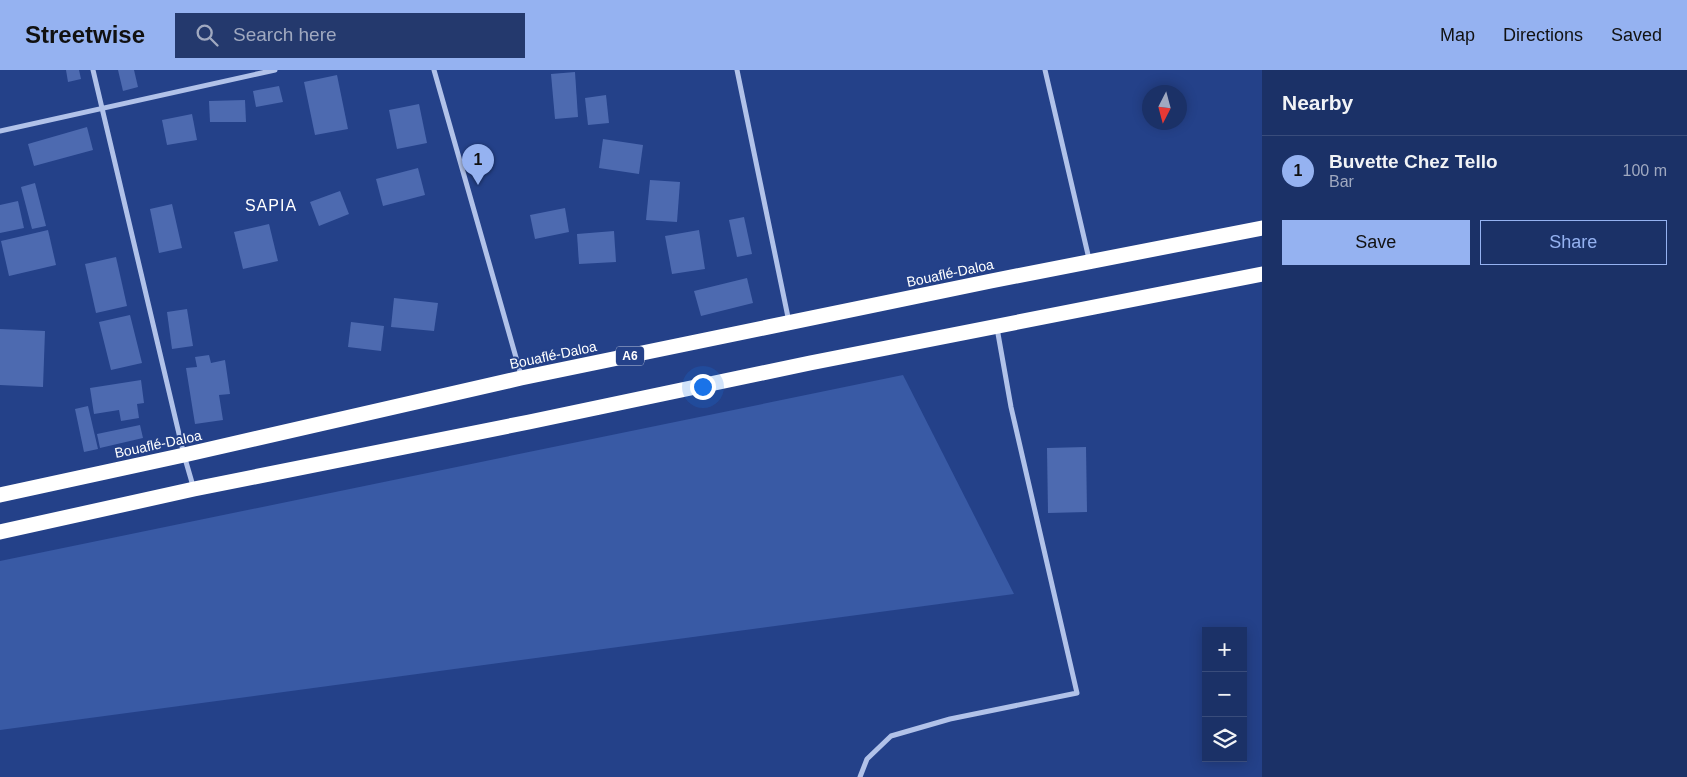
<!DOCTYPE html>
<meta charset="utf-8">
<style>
body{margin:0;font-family:Helvetica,sans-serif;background:#24396d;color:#f1f3f6}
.controls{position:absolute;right:15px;bottom:15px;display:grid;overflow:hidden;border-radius:0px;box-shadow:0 2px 12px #0003}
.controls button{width:45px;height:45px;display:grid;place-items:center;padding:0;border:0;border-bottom:1px solid #394c7b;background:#1b3167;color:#f1f3f6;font:25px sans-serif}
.compass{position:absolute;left:1142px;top:15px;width:45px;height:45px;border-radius:50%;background:#1b3167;box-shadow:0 2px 12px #0003;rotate:186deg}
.you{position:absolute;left:702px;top:316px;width:18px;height:18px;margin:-12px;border:4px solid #fff;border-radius:50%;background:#1a73e8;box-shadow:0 0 0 8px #1a73e833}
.badge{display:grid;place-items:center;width:32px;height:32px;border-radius:50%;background:#95b2f1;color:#111;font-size:16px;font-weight:700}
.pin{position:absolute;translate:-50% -41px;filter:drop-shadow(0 1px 2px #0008)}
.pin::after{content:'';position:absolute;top:26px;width:18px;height:15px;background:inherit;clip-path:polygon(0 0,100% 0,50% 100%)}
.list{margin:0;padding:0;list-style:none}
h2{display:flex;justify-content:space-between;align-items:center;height:65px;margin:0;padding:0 20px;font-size:21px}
h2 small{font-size:16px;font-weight:400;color:#a0a9c0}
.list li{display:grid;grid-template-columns:32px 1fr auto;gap:15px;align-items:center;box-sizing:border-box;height:70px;padding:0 20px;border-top:1px solid #394c7b}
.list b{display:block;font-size:19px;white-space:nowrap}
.list p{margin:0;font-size:16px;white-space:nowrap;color:#a0a9c0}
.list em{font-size:16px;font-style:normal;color:#a0a9c0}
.actions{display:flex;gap:10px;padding:15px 20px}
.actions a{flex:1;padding:11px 0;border:1px solid #95b2f1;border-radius:0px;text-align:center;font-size:18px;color:#95b2f1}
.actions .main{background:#95b2f1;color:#111}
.icon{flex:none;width:28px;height:28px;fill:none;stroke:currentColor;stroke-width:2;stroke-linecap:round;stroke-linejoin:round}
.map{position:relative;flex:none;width:1262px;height:707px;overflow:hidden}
header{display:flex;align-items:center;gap:30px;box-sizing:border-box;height:70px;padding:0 25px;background:#95b2f1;color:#111}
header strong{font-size:24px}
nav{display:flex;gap:28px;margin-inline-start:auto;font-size:18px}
.search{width:350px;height:45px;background:#24396d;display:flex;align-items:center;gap:12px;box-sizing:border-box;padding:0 18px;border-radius:0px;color:#a0a9c0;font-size:19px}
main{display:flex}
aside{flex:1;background:#1b3167}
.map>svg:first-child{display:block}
.green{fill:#395aa5}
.building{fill:#4d6ab0}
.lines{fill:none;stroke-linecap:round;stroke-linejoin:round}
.street{stroke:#b1c2e9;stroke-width:5}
.highway{stroke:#fff;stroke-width:15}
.labels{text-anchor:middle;stroke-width:4;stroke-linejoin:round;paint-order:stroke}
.shield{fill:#244189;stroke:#bdc6dc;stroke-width:1}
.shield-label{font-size:12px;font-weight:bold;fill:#fff}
.street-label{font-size:14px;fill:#fff;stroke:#244189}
.quarter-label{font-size:16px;letter-spacing:1px;fill:#fff;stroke:#244189}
</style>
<header>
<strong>Streetwise</strong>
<div class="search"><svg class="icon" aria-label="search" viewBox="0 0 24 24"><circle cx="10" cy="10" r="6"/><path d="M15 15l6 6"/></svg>Search here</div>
<nav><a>Map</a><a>Directions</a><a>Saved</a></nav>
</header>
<main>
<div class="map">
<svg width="1262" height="707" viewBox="0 0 1262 707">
<rect width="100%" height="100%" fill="#244189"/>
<polygon class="green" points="903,305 1014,524 0,660 0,491"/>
<g class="building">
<polygon points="66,0 79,0 81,9 68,12"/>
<polygon points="118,0 134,0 138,17 123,21"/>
<polygon points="575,2 578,47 555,49 551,4"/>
<polygon points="337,5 348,59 315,65 304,12"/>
<polygon points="279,16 283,32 256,37 253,21"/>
<polygon points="606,25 609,53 588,55 585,28"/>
<polygon points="245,30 246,52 210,52 209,31"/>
<polygon points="419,34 427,73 397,79 389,40"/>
<polygon points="192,44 197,70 167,75 162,50"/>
<polygon points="87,57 93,80 34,96 28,74"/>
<polygon points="603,69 643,75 639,104 599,98"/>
<polygon points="418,98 425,125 383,136 376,109"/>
<polygon points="650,110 680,112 677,152 646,150"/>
<polygon points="35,113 46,156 32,159 21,117"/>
<polygon points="340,121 349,144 319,156 310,132"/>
<polygon points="18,131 24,158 0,163 0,135"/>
<polygon points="172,134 182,178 159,183 150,139"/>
<polygon points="565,138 569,162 535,169 530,145"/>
<polygon points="744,147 752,184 737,187 729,150"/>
<polygon points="269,154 278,191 243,199 234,162"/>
<polygon points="48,160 56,195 9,206 1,171"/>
<polygon points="699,160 705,199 672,204 665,166"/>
<polygon points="614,161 616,192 579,194 577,164"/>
<polygon points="116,187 127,236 96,243 85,194"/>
<polygon points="747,208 753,233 701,246 694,221"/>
<polygon points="394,228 438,233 434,261 391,257"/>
<polygon points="187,239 193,276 172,279 167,242"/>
<polygon points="130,245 142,293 111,300 99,252"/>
<polygon points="351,252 384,256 381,281 348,277"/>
<polygon points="0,259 45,261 43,317 0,315"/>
<polygon points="209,285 211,293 225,290 230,324 219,325 223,350 195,354 186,298 197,297 195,287"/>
<polygon points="141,310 144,333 137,334 139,348 121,351 119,340 94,344 90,318"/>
<polygon points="88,336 98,379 84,382 75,339"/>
<polygon points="140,355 143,368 100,378 97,364"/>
<polygon points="1086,377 1087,442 1048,443 1047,378"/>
</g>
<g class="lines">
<g class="street">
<polyline points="93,0 184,385 193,416"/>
<polyline points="434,0 521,305"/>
<polyline points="737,0 789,252"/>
<polyline points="1045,0 1089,189"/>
<polyline points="0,61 275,0"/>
<polyline points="860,707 867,689 891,666 950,649 1077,623 1011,337 997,258"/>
</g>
<g class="highway">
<polyline points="0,425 184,385 521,308 991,211 1262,158"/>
<polyline points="0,462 194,419 529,352 810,293 1262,204"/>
</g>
</g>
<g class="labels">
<rect class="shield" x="616" y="276.5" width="28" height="19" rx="4"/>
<g class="shield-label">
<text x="630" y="290">A6</text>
</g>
<g class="street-label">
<text transform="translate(950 203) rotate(-12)" y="5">Bouaflé-Daloa</text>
<text transform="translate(553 285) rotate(-12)" y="5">Bouaflé-Daloa</text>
<text transform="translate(158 374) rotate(-12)" y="5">Bouaflé-Daloa</text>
</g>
<g class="quarter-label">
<text x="271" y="141">SAPIA</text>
</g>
</g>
</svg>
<div class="controls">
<button>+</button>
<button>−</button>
<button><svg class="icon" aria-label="layers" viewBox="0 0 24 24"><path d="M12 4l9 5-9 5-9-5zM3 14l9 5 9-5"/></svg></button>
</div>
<svg class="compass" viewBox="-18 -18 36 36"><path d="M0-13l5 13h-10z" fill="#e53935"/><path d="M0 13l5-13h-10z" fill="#a0a9c0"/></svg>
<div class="you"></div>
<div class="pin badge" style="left:478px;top:115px">1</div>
</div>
<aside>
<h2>Nearby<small></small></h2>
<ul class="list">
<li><span class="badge">1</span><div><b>Buvette Chez Tello</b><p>Bar</p></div><em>100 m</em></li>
</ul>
<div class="actions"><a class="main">Save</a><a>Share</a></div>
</aside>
</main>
